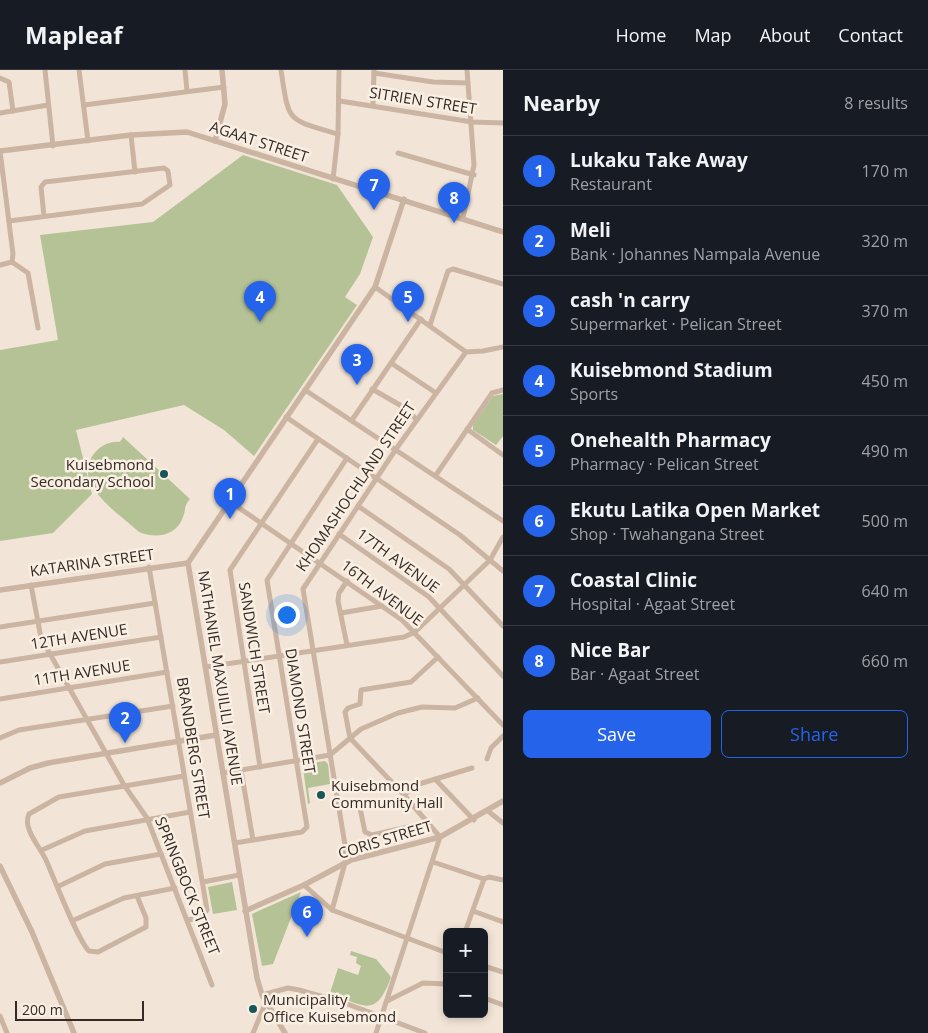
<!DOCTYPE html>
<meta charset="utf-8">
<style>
body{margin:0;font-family:"Open Sans",sans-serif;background:#20242c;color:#f1f3f6}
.controls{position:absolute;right:15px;bottom:15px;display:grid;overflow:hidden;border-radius:8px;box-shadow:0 2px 8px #0003}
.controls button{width:45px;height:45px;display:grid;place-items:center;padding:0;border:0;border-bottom:1px solid #363941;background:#171b24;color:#f1f3f6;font:25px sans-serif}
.scale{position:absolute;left:15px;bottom:12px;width:129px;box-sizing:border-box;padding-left:5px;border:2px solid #352a25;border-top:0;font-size:14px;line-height:18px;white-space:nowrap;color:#352a25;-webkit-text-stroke:4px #faefe3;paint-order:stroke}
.you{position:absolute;left:286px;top:544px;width:18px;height:18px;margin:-12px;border:4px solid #fff;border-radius:50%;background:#1a73e8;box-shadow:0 0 0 8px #1a73e833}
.badge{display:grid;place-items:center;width:32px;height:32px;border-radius:50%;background:#2563eb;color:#fff;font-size:16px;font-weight:700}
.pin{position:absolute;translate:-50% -41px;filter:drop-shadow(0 1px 2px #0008)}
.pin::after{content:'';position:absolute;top:26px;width:18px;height:15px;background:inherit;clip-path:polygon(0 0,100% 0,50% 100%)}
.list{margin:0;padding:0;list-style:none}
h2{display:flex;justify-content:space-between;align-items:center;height:65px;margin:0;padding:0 20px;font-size:21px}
h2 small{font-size:16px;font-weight:400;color:#9ea1a6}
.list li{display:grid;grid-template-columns:32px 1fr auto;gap:15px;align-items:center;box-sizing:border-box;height:70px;padding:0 20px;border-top:1px solid #363941}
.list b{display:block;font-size:19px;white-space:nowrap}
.list p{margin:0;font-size:16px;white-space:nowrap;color:#9ea1a6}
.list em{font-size:16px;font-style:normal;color:#9ea1a6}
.actions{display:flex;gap:10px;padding:15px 20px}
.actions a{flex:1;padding:11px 0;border:1px solid #2563eb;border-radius:8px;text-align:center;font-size:18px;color:#2563eb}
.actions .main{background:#2563eb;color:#fff}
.map{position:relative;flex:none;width:503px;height:963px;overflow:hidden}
header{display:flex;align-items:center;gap:30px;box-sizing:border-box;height:70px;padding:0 25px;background:#171b24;border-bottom:1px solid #363941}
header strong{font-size:24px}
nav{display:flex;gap:28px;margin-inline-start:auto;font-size:18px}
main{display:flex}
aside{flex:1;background:#171b24}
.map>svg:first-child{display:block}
.green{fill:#b4c296}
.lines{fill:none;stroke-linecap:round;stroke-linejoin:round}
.minor{stroke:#cbb4a2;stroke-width:5}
.tertiary{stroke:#cbb4a2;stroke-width:5.5}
.poi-dot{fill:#185659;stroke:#faefe3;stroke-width:2}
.labels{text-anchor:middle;stroke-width:5;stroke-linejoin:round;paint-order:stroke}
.street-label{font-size:15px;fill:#352a25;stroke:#faefe3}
.poi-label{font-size:15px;fill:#352a25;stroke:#faefe3;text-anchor:start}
</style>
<header>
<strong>Mapleaf</strong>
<nav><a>Home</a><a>Map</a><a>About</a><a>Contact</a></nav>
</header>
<main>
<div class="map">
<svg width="503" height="963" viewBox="0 0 503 963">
<rect width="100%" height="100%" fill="#f2e5d7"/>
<g class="green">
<polygon points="243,85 337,115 373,167 360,204 345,227 357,235 254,386 224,360 184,335 76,360 92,424 53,463 0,471 0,280 58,270 40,165 153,152"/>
<polygon points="503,324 503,366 496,375 473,360 473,355 493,326"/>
<path d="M123,367L190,429C184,435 186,440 183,447C177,466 155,469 139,462C120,444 72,415 93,385C100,376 109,371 120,372Z"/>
<polygon points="325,691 328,694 330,714 308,718 310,733 308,734 303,698 305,694"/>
<polygon points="232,812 237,840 213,844 208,817"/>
<polygon points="301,822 273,894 262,896 252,844"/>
<path d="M351,881L376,889L391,907C376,949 364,936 330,923L338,898L358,905L361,896L356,893L357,887L350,885Z"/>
</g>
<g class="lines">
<g class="minor">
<polyline points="45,0 53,76"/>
<polyline points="79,0 88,71"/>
<polyline points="185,0 187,21"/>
<path d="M281,0C289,53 286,49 338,64"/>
<polyline points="374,3 433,12 468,13"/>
<polyline points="0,8 9,12 13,41"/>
<polyline points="340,31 472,52 503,53"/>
<polyline points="84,35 224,17"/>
<polyline points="373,35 374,1"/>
<polyline points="0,43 48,35"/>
<polyline points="131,65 135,102"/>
<polyline points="398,83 474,105"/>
<polyline points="333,109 338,64 339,0"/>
<polyline points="463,148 474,95 467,0"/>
<polyline points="9,151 142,134 170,115 168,101 164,98 45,112 41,117 44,146"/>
<polyline points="12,192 28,203 38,258"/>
<polyline points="0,195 12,192 13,184 0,81"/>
<polyline points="375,217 466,282"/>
<polyline points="430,255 448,201 453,199 503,214"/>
<polyline points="391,293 436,323"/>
<polyline points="372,319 405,338 417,350"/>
<polyline points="305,320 503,451"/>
<polyline points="286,347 460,465 503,501"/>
<polyline points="352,350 421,249"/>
<polyline points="467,359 503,385"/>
<polyline points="436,405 492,323 503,320"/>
<polyline points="229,431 402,550 503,655"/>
<polyline points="358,436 449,499 503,556"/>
<polyline points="339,464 429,527 503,606"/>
<polyline points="149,497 207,840 200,848 187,850"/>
<polyline points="31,515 41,568 124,715 147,748 212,915"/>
<polyline points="341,543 382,536"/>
<polyline points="0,557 155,533"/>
<polyline points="347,575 338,531 339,523 347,511"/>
<polyline points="0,592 161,567"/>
<polyline points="206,597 404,567 415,562 490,490 503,467"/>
<polyline points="0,629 167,602"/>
<polyline points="0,668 19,660 173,636"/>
<polyline points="487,689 491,678 503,666"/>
<polyline points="260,697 230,500 318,369"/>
<polyline points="241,700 253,770"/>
<polyline points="223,703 330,685 361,659 398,643 422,637 455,638 478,628"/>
<polyline points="436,710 474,750"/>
<polyline points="404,725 419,714 472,698"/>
<polyline points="360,738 365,762 372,765 408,757 419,757 427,751"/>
<polyline points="488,741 503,753"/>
<polyline points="235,773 302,762 307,757 267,510 347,388"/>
<polyline points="42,780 85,761 190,742"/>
<polyline points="433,792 484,809"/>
<polyline points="484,809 489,807 503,810"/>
<polyline points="203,812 239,805"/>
<polyline points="304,815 332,840"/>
<polyline points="59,816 105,794 161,784"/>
<path d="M137,826L146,848V857L98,882L89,881C78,871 54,808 46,790C40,777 22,758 29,744L59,727L184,706"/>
<polyline points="473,841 503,852"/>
<polyline points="74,850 124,828 175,818"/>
<polyline points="465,862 484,809"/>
<polyline points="447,883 332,840 345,793 345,775 303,519 396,379 466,282 483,281 503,277"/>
<polyline points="484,896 503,902"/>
<polyline points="262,925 288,918 299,920 342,932 425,963"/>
<polyline points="484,928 503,935"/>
<polyline points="387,931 423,913 447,914"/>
<polyline points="0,946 7,963"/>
<polyline points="253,963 266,932"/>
<polyline points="376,963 440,767 404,725 350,668 345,642 348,638 360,634 361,620 411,612 438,587"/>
</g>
<g class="tertiary">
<polyline points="215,71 225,34 222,0"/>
<polyline points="0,81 131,65 187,62 503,162"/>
<polyline points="0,520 188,493"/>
<polyline points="0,713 30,698 48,693 216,665"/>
<polyline points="0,796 32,862 74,963"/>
<polyline points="245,841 304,815 351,790 440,767 503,731"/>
<polyline points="285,963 262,925 257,908 188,493 375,217 404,129"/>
</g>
</g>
<g class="poi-dot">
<circle cx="164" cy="404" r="5"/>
<circle cx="321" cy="725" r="5"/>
<circle cx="253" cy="939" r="5"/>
</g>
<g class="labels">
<g class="street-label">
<text transform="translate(423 31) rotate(9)" y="5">SITRIEN STREET</text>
<text transform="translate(259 72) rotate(18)" y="5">AGAAT STREET</text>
<text transform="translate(356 417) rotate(-56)" y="5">KHOMASHOCHLAND STREET</text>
<text transform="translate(398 491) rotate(36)" y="5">17TH AVENUE</text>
<text transform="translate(92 493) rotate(-8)" y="5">KATARINA STREET</text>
<text transform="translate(382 523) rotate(37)" y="5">16TH AVENUE</text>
<text transform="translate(79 567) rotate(-9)" y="5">12TH AVENUE</text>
<text transform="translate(254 578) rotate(81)" y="5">SANDWICH STREET</text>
<text transform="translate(82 603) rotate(-9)" y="5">11TH AVENUE</text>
<text transform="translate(220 608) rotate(81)" y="5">NATHANIEL MAXUILILI AVENUE</text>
<text transform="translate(300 641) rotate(81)" y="5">DIAMOND STREET</text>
<text transform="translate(193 678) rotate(81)" y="5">BRANDBERG STREET</text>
<text transform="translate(385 770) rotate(-17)" y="5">CORIS STREET</text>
<text transform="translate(187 816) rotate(68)" y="5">SPRINGBOCK STREET</text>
</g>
<g class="poi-label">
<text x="154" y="400" text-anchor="end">Kuisebmond<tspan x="154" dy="17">Secondary School</tspan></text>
<text x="331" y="721">Kuisebmond<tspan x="331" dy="17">Community Hall</tspan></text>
<text x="263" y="935">Municipality<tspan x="263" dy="17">Office Kuisebmond</tspan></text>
</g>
</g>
</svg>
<div class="controls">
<button>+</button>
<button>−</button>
</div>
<div class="scale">200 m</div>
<div class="you"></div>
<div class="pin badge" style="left:230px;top:449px">1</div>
<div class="pin badge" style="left:125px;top:673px">2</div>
<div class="pin badge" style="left:357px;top:315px">3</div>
<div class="pin badge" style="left:260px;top:252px">4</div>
<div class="pin badge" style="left:408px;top:252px">5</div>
<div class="pin badge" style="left:307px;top:867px">6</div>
<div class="pin badge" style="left:374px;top:140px">7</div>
<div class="pin badge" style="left:454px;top:153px">8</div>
</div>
<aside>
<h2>Nearby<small>8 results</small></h2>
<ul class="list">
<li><span class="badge">1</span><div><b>Lukaku Take Away</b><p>Restaurant</p></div><em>170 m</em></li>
<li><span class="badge">2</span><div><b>Meli</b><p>Bank · Johannes Nampala Avenue</p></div><em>320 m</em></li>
<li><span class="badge">3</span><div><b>cash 'n carry</b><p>Supermarket · Pelican Street</p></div><em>370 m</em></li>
<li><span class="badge">4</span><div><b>Kuisebmond Stadium</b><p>Sports</p></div><em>450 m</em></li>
<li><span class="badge">5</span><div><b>Onehealth Pharmacy</b><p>Pharmacy · Pelican Street</p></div><em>490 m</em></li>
<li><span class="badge">6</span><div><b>Ekutu Latika Open Market</b><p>Shop · Twahangana Street</p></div><em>500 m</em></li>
<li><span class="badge">7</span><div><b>Coastal Clinic</b><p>Hospital · Agaat Street</p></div><em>640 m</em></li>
<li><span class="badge">8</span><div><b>Nice Bar</b><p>Bar · Agaat Street</p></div><em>660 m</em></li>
</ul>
<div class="actions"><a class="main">Save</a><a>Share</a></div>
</aside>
</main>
